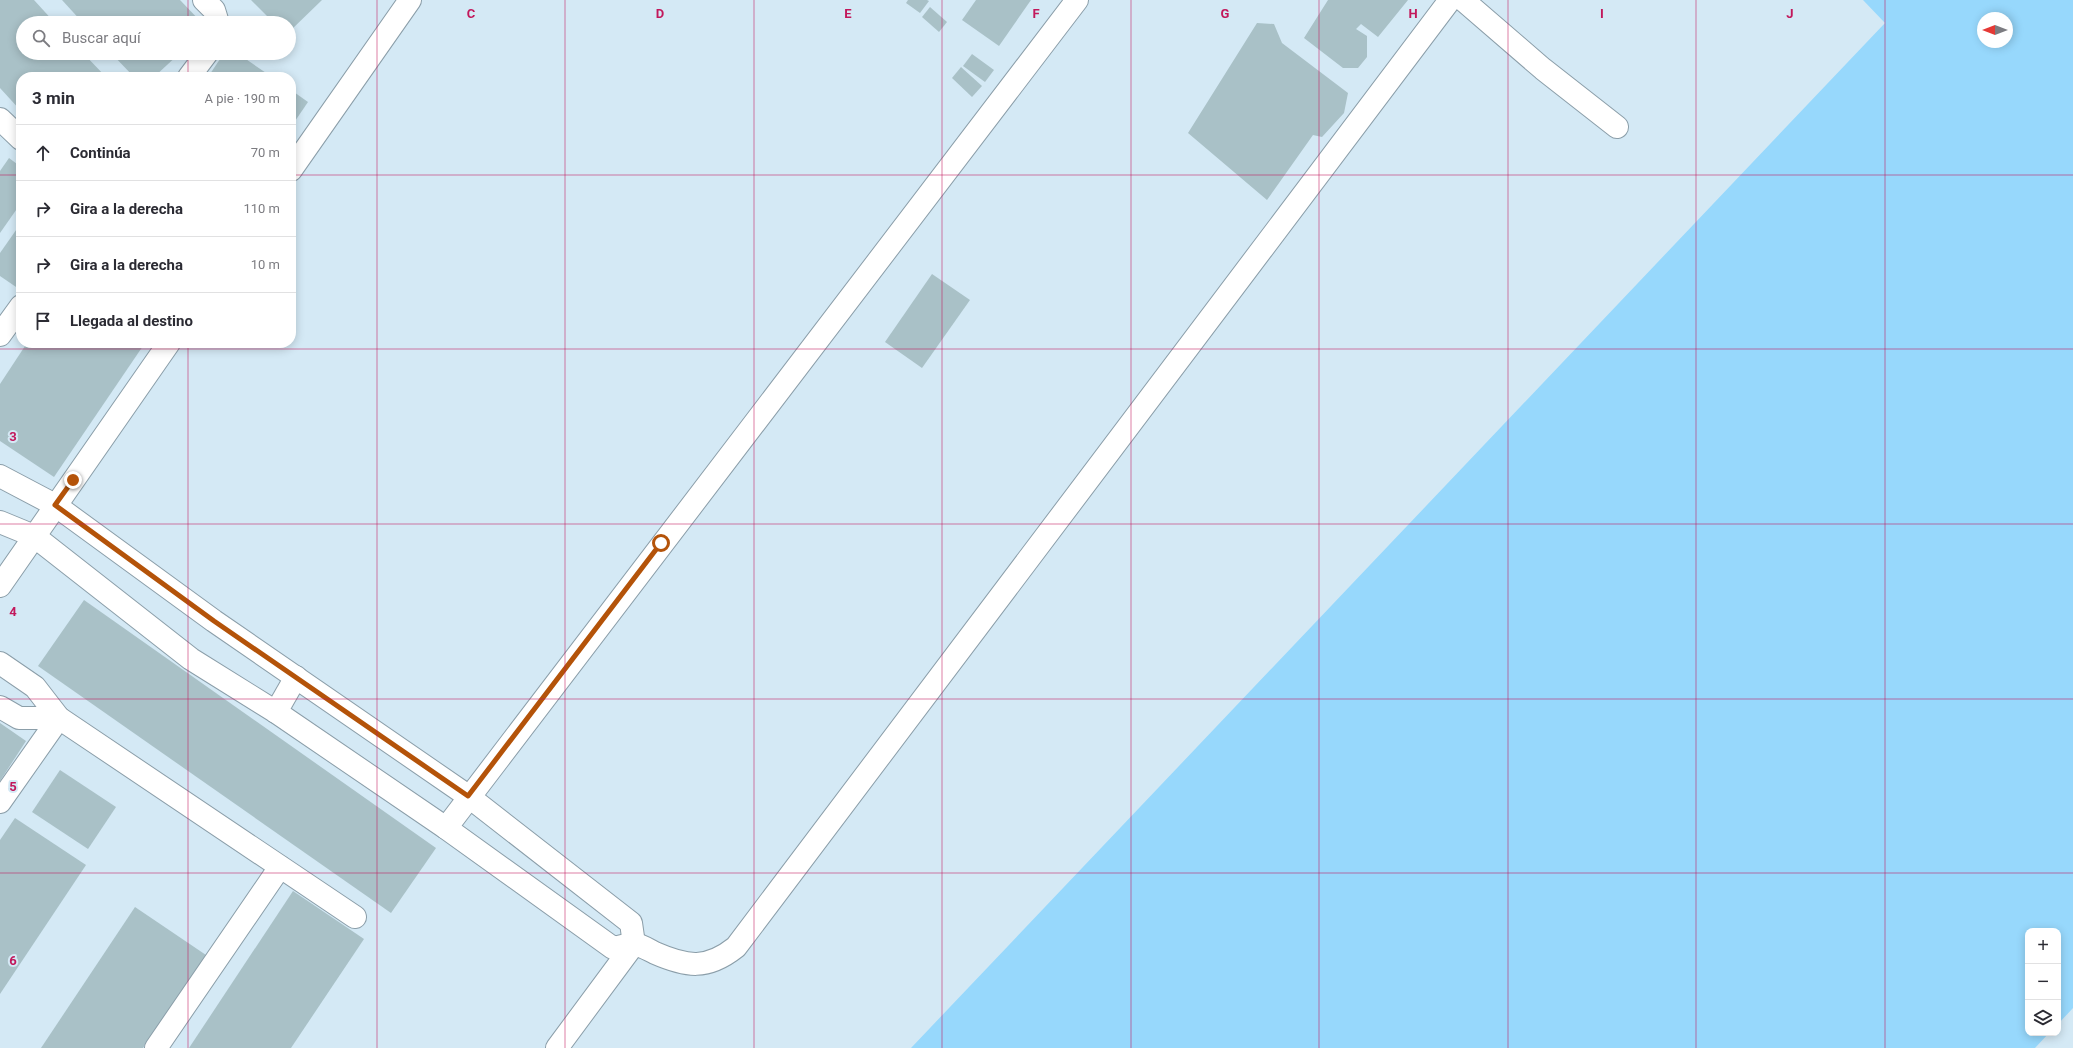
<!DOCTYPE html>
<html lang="es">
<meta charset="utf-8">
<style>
body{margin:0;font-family:Roboto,sans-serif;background:#f7f7f7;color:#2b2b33}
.controls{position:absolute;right:12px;bottom:12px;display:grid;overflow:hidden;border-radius:8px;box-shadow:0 2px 10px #0003}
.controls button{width:36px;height:36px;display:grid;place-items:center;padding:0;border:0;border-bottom:1px solid #e1e1e2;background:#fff;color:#2b2b33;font:20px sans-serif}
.compass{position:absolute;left:1977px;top:12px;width:36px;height:36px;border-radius:50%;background:#fff;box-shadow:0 2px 10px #0003;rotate:270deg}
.stop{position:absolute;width:12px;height:12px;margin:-9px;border:3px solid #b45309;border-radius:50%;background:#fff}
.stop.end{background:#b45309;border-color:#fff;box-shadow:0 1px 4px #0008}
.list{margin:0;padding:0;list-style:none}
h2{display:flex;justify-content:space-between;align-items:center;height:52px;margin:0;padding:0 16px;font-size:17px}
h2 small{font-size:13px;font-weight:400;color:#7c7c81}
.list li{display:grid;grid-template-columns:26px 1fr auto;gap:12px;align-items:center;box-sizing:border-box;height:56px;padding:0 16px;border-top:1px solid #e1e1e2}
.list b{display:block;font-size:15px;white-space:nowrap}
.list em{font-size:13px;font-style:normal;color:#7c7c81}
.icon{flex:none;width:22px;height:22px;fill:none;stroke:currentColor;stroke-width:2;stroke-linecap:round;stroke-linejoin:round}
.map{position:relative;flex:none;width:2073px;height:1048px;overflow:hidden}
.search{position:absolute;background:#fff;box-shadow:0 2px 10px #0003;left:16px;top:16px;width:280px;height:44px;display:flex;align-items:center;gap:10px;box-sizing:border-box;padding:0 14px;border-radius:22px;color:#7c7c81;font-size:15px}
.panel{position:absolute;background:#fff;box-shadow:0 2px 10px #0003;left:16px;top:72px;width:280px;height:276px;border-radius:16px}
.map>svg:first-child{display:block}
.green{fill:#97d8fc;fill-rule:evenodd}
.building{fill:#a9c1c7}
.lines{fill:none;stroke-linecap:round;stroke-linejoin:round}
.minor-casing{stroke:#8b9ea9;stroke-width:24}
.minor{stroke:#fff;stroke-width:22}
.route{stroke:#b45309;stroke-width:5}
.grid{fill:none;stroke:#c2185b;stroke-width:1;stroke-opacity:0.55}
.grid-label{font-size:13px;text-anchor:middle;font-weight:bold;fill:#c2185b;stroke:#d4e9f5;stroke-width:4;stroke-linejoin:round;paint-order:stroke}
</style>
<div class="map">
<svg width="2073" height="1048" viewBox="0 0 2073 1048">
<rect width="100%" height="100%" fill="#d4e9f5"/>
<path class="green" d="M1863,0H2073V1008L2058,1024V931H2028V1033H2049L2035,1048H911L1885,23ZM1983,18H2007V42H1983Z"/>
<g class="building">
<polygon points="0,0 34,0 55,23 23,23 23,53 83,53 106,77 21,77 21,111 0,88"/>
<polygon points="62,0 180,0 202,23 83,23"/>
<polygon points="251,0 322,0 289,32 289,23 274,23"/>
<polygon points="908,0 927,0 929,1 920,13 906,3"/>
<polygon points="976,0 1031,0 999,46 962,20"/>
<polygon points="1328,0 1408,0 1378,37 1361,24 1356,29 1367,36 1367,57 1358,68 1343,68 1304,38"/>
<polygon points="930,7 947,22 939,32 922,17"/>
<polygon points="1257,23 1274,24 1282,43 1348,93 1344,113 1322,137 1313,135 1267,200 1188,133"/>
<polygon points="111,53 180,53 154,77 134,77"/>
<polygon points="224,53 237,53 272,77 208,77"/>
<polygon points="972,54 994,70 985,82 963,66"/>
<polygon points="961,67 982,86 972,97 952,78"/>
<polygon points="291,90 308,102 291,127"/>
<polygon points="9,158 21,167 21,203 0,233 0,171"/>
<polygon points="21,223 21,286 19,289 0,276 0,253"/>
<polygon points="932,274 970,300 922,368 885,342"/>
<polygon points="27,343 145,343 54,477 0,441 0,384"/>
<polygon points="84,600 436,848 391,913 38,666"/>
<polygon points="0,723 26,741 0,781"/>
<polygon points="60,770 116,807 88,849 32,812"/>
<polygon points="15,818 86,865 0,994 0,840"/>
<polygon points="293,891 364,939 291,1048 189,1048"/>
<polygon points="135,907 206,955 143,1048 41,1048"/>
</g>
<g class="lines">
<g class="minor-casing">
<g id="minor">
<polyline points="204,0 214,10 218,23"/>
<polyline points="1463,0 1543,69 1617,127"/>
<polyline points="189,77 207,53"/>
<polyline points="0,119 21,139"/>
<polyline points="291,170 410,0"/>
<polyline points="0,335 21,306"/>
<polyline points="0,476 55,505 214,621 468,796 631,923 634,944 557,1048"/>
<path d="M0,522L34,536L191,659L276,712L446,828L613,948C619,947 628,944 634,944C641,945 649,950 655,953C687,967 707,970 736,947L1450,0"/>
<polyline points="0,586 169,343"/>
<polyline points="0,663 35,687 59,718 355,917"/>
<polyline points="0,707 19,718 59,718"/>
<polyline points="276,712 296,677"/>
<polyline points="0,802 59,718"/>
<polyline points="446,828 1077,0"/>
<polyline points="156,1048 280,867"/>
</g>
</g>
<use href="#minor" class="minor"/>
</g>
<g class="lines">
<polyline class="route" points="73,480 55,505 214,621 468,796 661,543"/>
</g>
<path class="grid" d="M188,0V23M377,0V1048M565,0V1048M754,0V1048M942,0V1048M1131,0V1048M1319,0V1048M1508,0V1048M1696,0V1048M1885,0V1048M188,53V77M0,175H21M291,175H2073M188,343V1048M0,349H2073M0,524H2073M0,699H2073M0,873H2073"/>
<g class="grid-label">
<text x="471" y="18">C</text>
<text x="660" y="18">D</text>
<text x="848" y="18">E</text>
<text x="1036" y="18">F</text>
<text x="1225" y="18">G</text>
<text x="1413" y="18">H</text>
<text x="1602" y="18">I</text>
<text x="1790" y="18">J</text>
<text x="13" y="441">3</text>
<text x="13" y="616">4</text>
<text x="13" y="791">5</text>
<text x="13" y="965">6</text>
</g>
</svg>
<div class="controls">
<button>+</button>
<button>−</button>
<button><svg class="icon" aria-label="layers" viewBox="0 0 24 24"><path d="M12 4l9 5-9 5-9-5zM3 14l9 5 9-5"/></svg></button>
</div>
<svg class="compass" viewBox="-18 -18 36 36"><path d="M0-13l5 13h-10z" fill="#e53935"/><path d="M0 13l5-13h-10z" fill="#7c7c81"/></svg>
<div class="stop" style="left:661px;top:543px"></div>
<div class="stop end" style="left:73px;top:480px"></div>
<div class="search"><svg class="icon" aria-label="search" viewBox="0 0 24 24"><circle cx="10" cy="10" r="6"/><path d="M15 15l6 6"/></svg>Buscar aquí</div>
<section class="panel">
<h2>3 min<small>A pie · 190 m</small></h2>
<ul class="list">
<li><svg class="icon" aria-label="ahead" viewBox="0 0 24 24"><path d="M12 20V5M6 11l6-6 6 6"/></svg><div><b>Continúa</b></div><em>70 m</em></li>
<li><svg class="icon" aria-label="right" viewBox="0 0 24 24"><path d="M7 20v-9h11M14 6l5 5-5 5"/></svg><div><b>Gira a la derecha</b></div><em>110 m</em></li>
<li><svg class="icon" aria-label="right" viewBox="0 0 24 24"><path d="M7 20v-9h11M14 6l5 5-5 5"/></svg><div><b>Gira a la derecha</b></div><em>10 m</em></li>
<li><svg class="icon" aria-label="arrive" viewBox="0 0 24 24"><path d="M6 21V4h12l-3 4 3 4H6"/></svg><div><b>Llegada al destino</b></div></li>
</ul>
</section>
</div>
